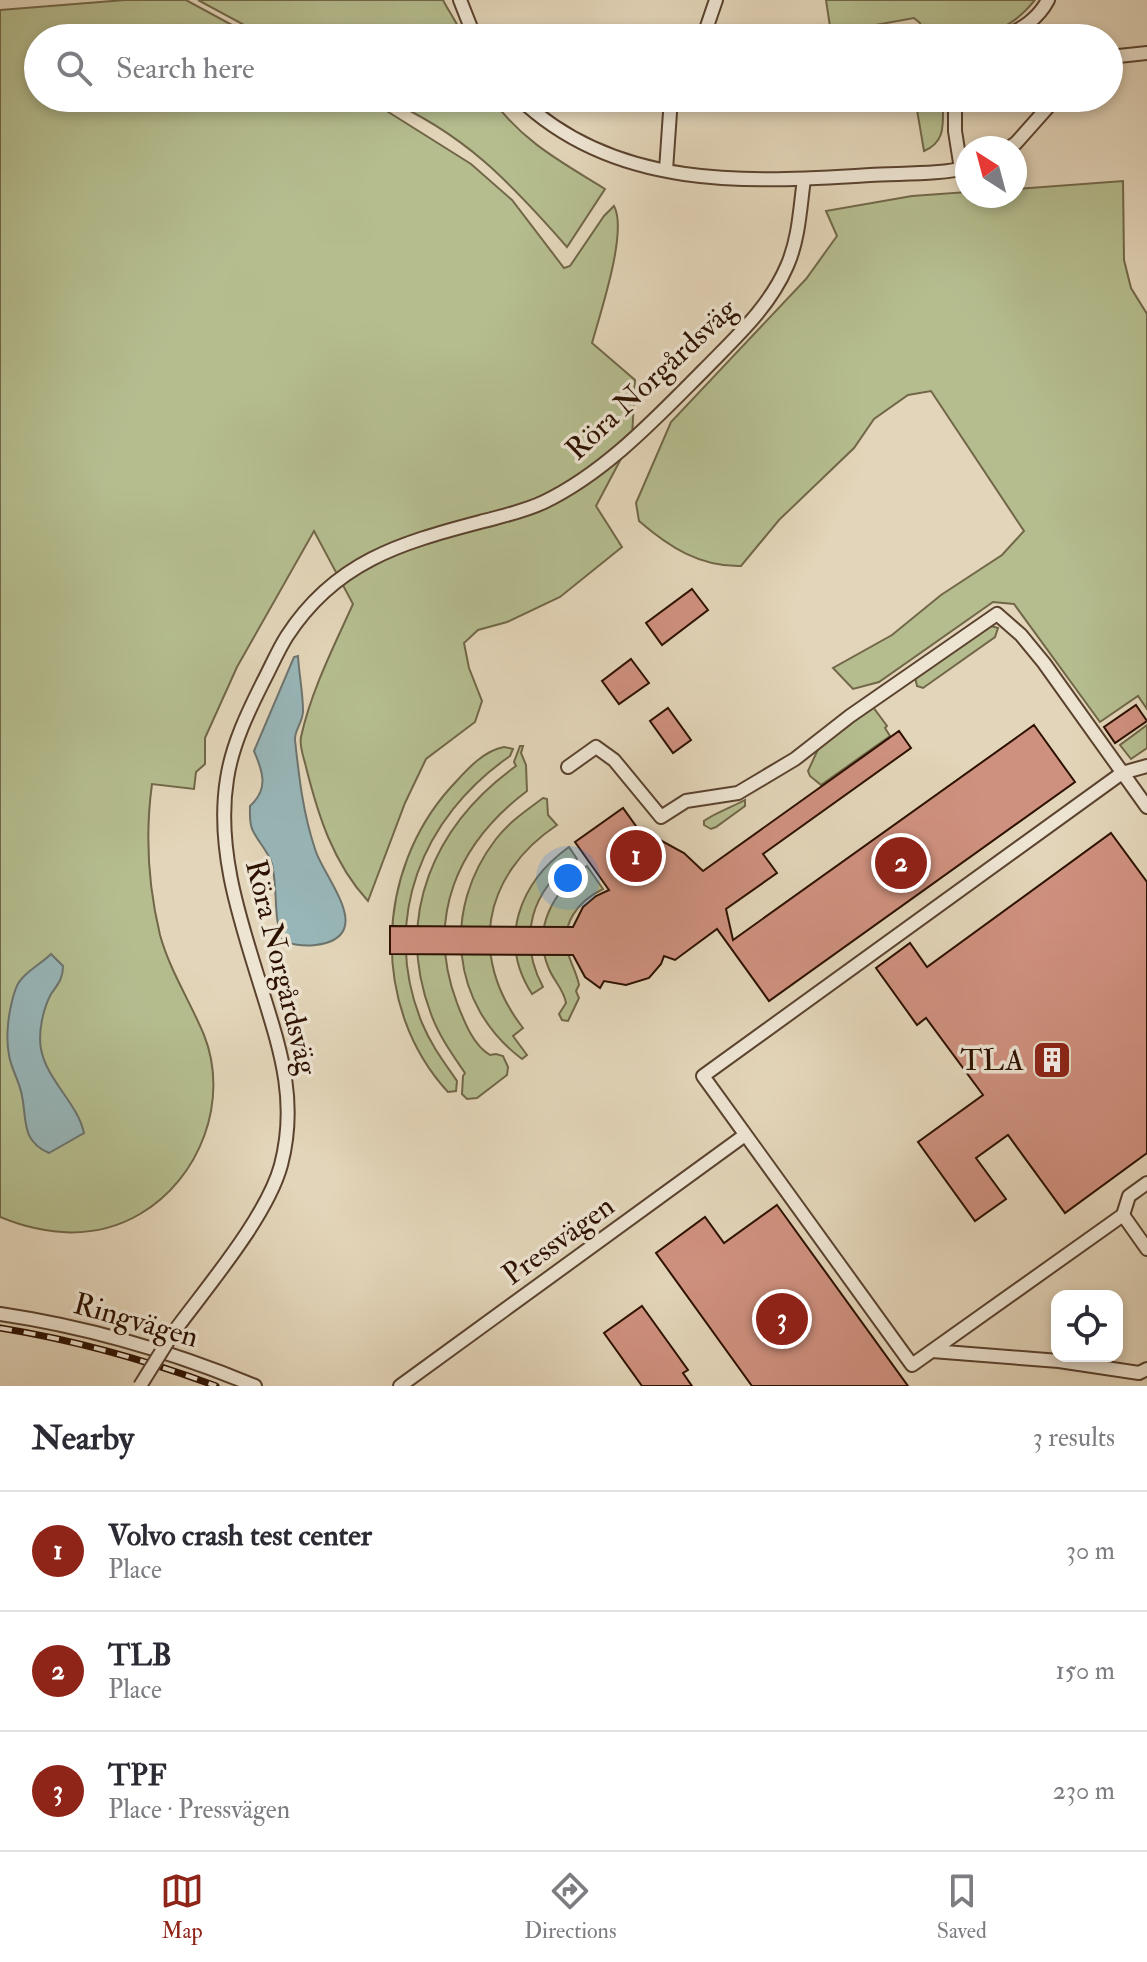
<!DOCTYPE html>
<meta charset="utf-8">
<style>
body{margin:0;font-family:"IM FELL Double Pica",serif;background:#f2f2f3;color:#2b2b33}
.controls{position:absolute;right:24px;bottom:24px;display:grid;overflow:hidden;border-radius:16px;box-shadow:0 4px 12px #0003}
.controls button{width:72px;height:72px;display:grid;place-items:center;padding:0;border:0;border-bottom:2px solid #e1e1e2;background:#fff;color:#2b2b33;font:40px sans-serif}
.compass{position:absolute;left:955px;top:136px;width:72px;height:72px;border-radius:50%;background:#fff;box-shadow:0 4px 12px #0003;rotate:324deg}
.you{position:absolute;left:568px;top:878px;width:28px;height:28px;margin:-20px;border:6px solid #fff;border-radius:50%;background:#1a73e8;box-shadow:0 0 0 12px #1a73e833}
.badge{display:grid;place-items:center;width:52px;height:52px;border-radius:50%;background:#8f2418;color:#fff;font-size:26px;font-weight:700}
.pin{position:absolute;translate:-50% -50%;border:4px solid #fff;box-shadow:0 2px 8px #0006}
.list{margin:0;padding:0;list-style:none}
h2{display:flex;justify-content:space-between;align-items:center;height:104px;margin:0;padding:0 32px;font-size:34px}
h2 small{font-size:26px;font-weight:400;color:#7c7c81}
.list li{display:grid;grid-template-columns:52px 1fr auto;gap:24px;align-items:center;box-sizing:border-box;height:120px;padding:0 32px;border-top:2px solid #e1e1e2}
.list b{display:block;font-size:30px;white-space:nowrap}
.list p{margin:0;font-size:26px;white-space:nowrap;color:#7c7c81}
.list em{font-size:26px;font-style:normal;color:#7c7c81}
.icon{flex:none;width:44px;height:44px;fill:none;stroke:currentColor;stroke-width:2;stroke-linecap:round;stroke-linejoin:round}
.map{position:relative;flex:none;width:1147px;height:1386px;overflow:hidden}
.search{position:absolute;background:#fff;box-shadow:0 4px 12px #0003;left:24px;right:24px;top:24px;height:88px;display:flex;align-items:center;gap:20px;box-sizing:border-box;padding:0 28px;border-radius:44px;color:#7c7c81;font-size:30px}
.sheet{height:464px;background:#fff}
nav{display:flex;justify-content:space-around;align-items:center;box-sizing:border-box;height:112px;border-top:2px solid #e1e1e2;background:#fff;font-size:22px;color:#7c7c81}
nav a{display:grid;justify-items:center;gap:4px}
nav .on{color:#8f2418}
.map>svg:first-child{display:block}
.green{fill:#b5bd8f;stroke:#716748;stroke-width:2}
.water{fill:#98b6b8;stroke:#6d746e;stroke-width:2}
.building{fill:#cf917f;stroke:#2d1100;stroke-width:2}
.lines{fill:none;stroke-linecap:round;stroke-linejoin:round}
.street-casing{stroke:#5a422e;stroke-width:16}
.street{stroke:#ede4d2;stroke-width:12}
.rail-casing{stroke:#2d1100;stroke-width:7}
.rail{stroke:#ede4d2;stroke-width:4;stroke-dasharray:12;stroke-linecap:butt}
.street-bridge-casing{stroke:#5a422e;stroke-width:16;stroke-linecap:butt}
.street-bridge{stroke:#ede4d2;stroke-width:12}
.labels{text-anchor:middle;stroke-width:7;stroke-linejoin:round;paint-order:stroke}
.street-label{font-size:30px;fill:#2d1100;stroke:#ede4d2}
.poi-label{font-size:30px;fill:#2d1100;stroke:#ede4d2;text-anchor:end}
</style>
<div class="map">
<svg width="1147" height="1386" viewBox="0 0 1147 1386">
<rect width="100%" height="100%" fill="#e3d5b9"/>
<filter id="stains"><feTurbulence type="fractalNoise" baseFrequency=".0025" numOctaves="4"/><feColorMatrix values="0 0 0 0 .2 0 0 0 0 .09 0 0 0 0 .02 0 0 0 .5 -.17"/></filter>
<radialGradient id="worn" r=".72"><stop offset=".6" stop-color="#630" stop-opacity="0"/><stop offset="1" stop-color="#630" stop-opacity=".3"/></radialGradient>
<g class="green">
<path d="M125,0H186L256,38H38V98H366L471,164L512,200L564,268L570,266L604,216L614,206C628,231 600,314 592,343L635,380L632,438L596,506L622,547L560,597L507,622L478,630L464,643L469,668L482,701L475,722L426,759L405,803L368,901C333,863 318,815 306,767C304,758 299,746 301,737C311,691 334,646 353,604L314,531L237,667L205,738V764L196,772L194,789L152,784C145,835 148,885 160,935C170,971 190,1001 204,1035C230,1100 200,1179 140,1214C96,1240 46,1236 0,1217V10Z"/>
<path d="M198,0H443C450,14 458,23 463,38H268Z"/>
<path d="M826,0H1035C1003,40 972,38 925,38L920,23L914,18L831,33Z"/>
<path d="M383,98H491C523,142 560,161 605,189L567,247C510,182 464,133 383,98Z"/>
<path d="M915,98H928V107L932,110L943,106C943,126 945,142 924,151Z"/>
<path d="M1123,181L1124,260L1131,288L1147,314V709L1138,696L1100,722L1014,604L993,602L879,682L853,689L833,668L892,635L941,595L1002,555L1024,531L931,391L908,395L874,419L854,448L779,520L741,566C700,567 669,547 639,521L636,503L671,422L806,279L837,236L826,211L912,196L967,192V196H1015V189Z"/>
<polygon points="991,626 998,628 995,637 923,688 917,686 915,677"/>
<polygon points="873,707 887,726 885,728 890,736 821,785 810,776 808,771 820,745"/>
<polygon points="1147,725 1147,748 1131,759 1120,745"/>
<path d="M520,746H523L521,753L526,765L527,791C457,844 425,918 457,1003C464,1021 473,1045 490,1055L496,1054L503,1056L508,1067L507,1075L477,1098L467,1099L462,1094L463,1076L465,1073C452,1054 439,1036 431,1014C394,916 434,825 516,766L514,762Z"/>
<path d="M504,747L513,749L510,756C422,817 380,920 422,1023C431,1045 444,1062 457,1081L456,1091L448,1092C370,1007 375,871 451,787C465,772 482,751 504,747Z"/>
<path d="M543,798L547,799L548,815L557,825C482,875 468,957 523,1028L513,1036L527,1055L522,1059C450,1005 442,909 496,839C509,822 527,810 543,798Z"/>
<path d="M745,800V806L716,827L711,829L704,825V821C711,815 736,805 745,800Z"/>
<path d="M569,847L577,859C531,889 517,938 543,987L532,994C497,940 520,882 569,847Z"/>
<path d="M587,866L603,889C578,901 560,924 568,953C571,964 577,974 579,985L576,991L579,998L568,1021L562,1020L559,1014L566,1003C564,990 554,981 549,969C531,928 554,891 587,866Z"/>
</g>
<g class="water">
<path d="M298,656C299,674 303,693 303,711C303,722 294,731 295,740C299,777 303,813 315,849C321,870 353,908 344,929C336,948 297,949 282,940C273,915 278,890 272,864C268,851 259,843 253,831C249,824 250,814 250,806C269,789 263,772 254,751L294,657Z"/>
<path d="M51,954L63,966C63,979 58,984 51,994C43,1009 38,1032 41,1049C47,1081 77,1102 84,1133L49,1153C21,1141 27,1120 22,1096C20,1082 11,1069 9,1055C5,1035 9,1007 16,988C21,974 40,965 51,954Z"/>
</g>
<g class="building">
<polygon points="692,589 708,610 662,645 646,623"/>
<polygon points="631,659 649,683 619,704 602,681"/>
<polygon points="1136,705 1147,721 1115,743 1104,727"/>
<polygon points="668,708 691,740 673,753 650,721"/>
<polygon points="1034,725 1075,782 769,1001 717,929 675,960 664,956 661,964 649,978 626,985 604,981 600,988 585,977 573,955 390,954 390,926 573,927 583,907 596,896 609,890 575,842 623,808 651,847 660,840 684,853 703,871 899,731 911,748 763,854 777,873 726,909 733,940"/>
<polygon points="1111,833 1147,882 1147,1153 1065,1213 1008,1135 976,1158 1006,1199 975,1221 918,1142 983,1095 926,1018 917,1025 876,968 910,943 927,967"/>
<polygon points="777,1205 908,1386 752,1386 656,1253 705,1217 724,1243"/>
<polygon points="642,1306 688,1370 683,1373 692,1386 642,1386 604,1333"/>
</g>
<g class="lines">
<g class="street-casing">
<g id="street">
<polyline points="460,0 475,38"/>
<polyline points="703,38 716,0"/>
<path d="M1002,38C1022,29 1038,19 1048,0"/>
<polyline points="1109,57 1147,53"/>
<path d="M519,98C615,190 747,183 870,175C897,173 943,175 967,167"/>
<polyline points="955,98 955,131 961,169"/>
<polyline points="1009,148 1016,143 1056,98"/>
<polyline points="666,170 671,98"/>
<polyline points="1147,766 1122,773 703,1076 912,1365 1123,1215 1129,1196 1147,1183"/>
<polyline points="568,767 596,747 614,760 661,817 686,801 738,793 795,759 850,716 997,614 1021,635 1044,663 1147,807"/>
<polyline points="1123,1215 1147,1249"/>
<path d="M0,1314C88,1327 173,1352 255,1386"/>
<path d="M173,1333C206,1288 267,1217 281,1165C297,1104 282,1055 264,997C243,928 215,853 227,779C232,745 248,712 263,682C271,667 278,650 287,636C335,562 400,543 480,522C502,516 523,512 544,502C606,472 656,418 704,370C735,338 769,308 787,266C799,239 800,208 804,179"/>
<polyline points="932,1351 1059,1361 1139,1373 1147,1369"/>
<polyline points="400,1386 745,1135"/>
</g>
</g>
<use href="#street" class="street"/>
<g class="rail-casing">
<path id="rail" d="M0,1328C74,1340 146,1360 216,1386"/>
</g>
<use href="#rail" class="rail"/>
<g class="street-bridge-casing">
<polyline id="street-bridge" points="140,1386 173,1333"/>
</g>
<use href="#street-bridge" class="street-bridge"/>
</g>
<defs>
<g id="building-square" transform="scale(2)"><rect x="-9" y="-9" width="18" height="18" rx="4" fill="#8f2418" stroke="#ede4d2"/><path d="M-4-6H4V6H1V3H-1V6H-4ZM-2.5-4.3h1.7v1.8h-1.7ZM.8-4.3h1.7v1.8H.8ZM-2.5-1h1.7V.8h-1.7ZM.8-1h1.7V.8H.8Z" fill="#fff"/></g>
</defs>
<g fill-rule="evenodd">
<use href="#building-square" x="1052" y="1060"/>
</g>
<g class="labels">
<g class="street-label">
<text transform="translate(651 379) rotate(-43)" y="10">Röra Norgårdsväg</text>
<text transform="translate(282 967) rotate(76)" y="10">Röra Norgårdsväg</text>
<text transform="translate(558 1240) rotate(-36)" y="10">Pressvägen</text>
<text transform="translate(136 1320) rotate(16)" y="10">Ringvägen</text>
</g>
<g class="poi-label">
<text x="1024" y="1070">TLA</text>
</g>
</g>
<rect width="100%" height="100%" filter="url(#stains)"/>
<rect width="100%" height="100%" fill="url(#worn)"/>
</svg>
<div class="controls">
<button><svg class="icon" aria-label="locate" viewBox="0 0 24 24"><circle cx="12" cy="12" r="6"/><path d="M12 2v4M12 18v4M2 12h4M18 12h4"/></svg></button>
</div>
<svg class="compass" viewBox="-18 -18 36 36"><path d="M0-13l5 13h-10z" fill="#e53935"/><path d="M0 13l5-13h-10z" fill="#7c7c81"/></svg>
<div class="you"></div>
<div class="pin badge" style="left:636px;top:856px">1</div>
<div class="pin badge" style="left:901px;top:863px">2</div>
<div class="pin badge" style="left:782px;top:1319px">3</div>
<div class="search"><svg class="icon" aria-label="search" viewBox="0 0 24 24"><circle cx="10" cy="10" r="6"/><path d="M15 15l6 6"/></svg>Search here</div>
</div>
<section class="sheet">
<h2>Nearby<small>3 results</small></h2>
<ul class="list">
<li><span class="badge">1</span><div><b>Volvo crash test center</b><p>Place</p></div><em>30 m</em></li>
<li><span class="badge">2</span><div><b>TLB</b><p>Place</p></div><em>150 m</em></li>
<li><span class="badge">3</span><div><b>TPF</b><p>Place · Pressvägen</p></div><em>230 m</em></li>
</ul>
</section>
<nav>
<a class="on"><svg class="icon" aria-label="map" viewBox="0 0 24 24"><path d="M3 6l6-2 6 2 6-2v14l-6 2-6-2-6 2zM9 4v14M15 6v14"/></svg>Map</a>
<a><svg class="icon" aria-label="directions" viewBox="0 0 24 24"><path d="M12 3l9 9-9 9-9-9zM9 14v-3h6M13 9l2 2-2 2"/></svg>Directions</a>
<a><svg class="icon" aria-label="saved" viewBox="0 0 24 24"><path d="M7 4h10v16l-5-4-5 4z"/></svg>Saved</a>
</nav>
